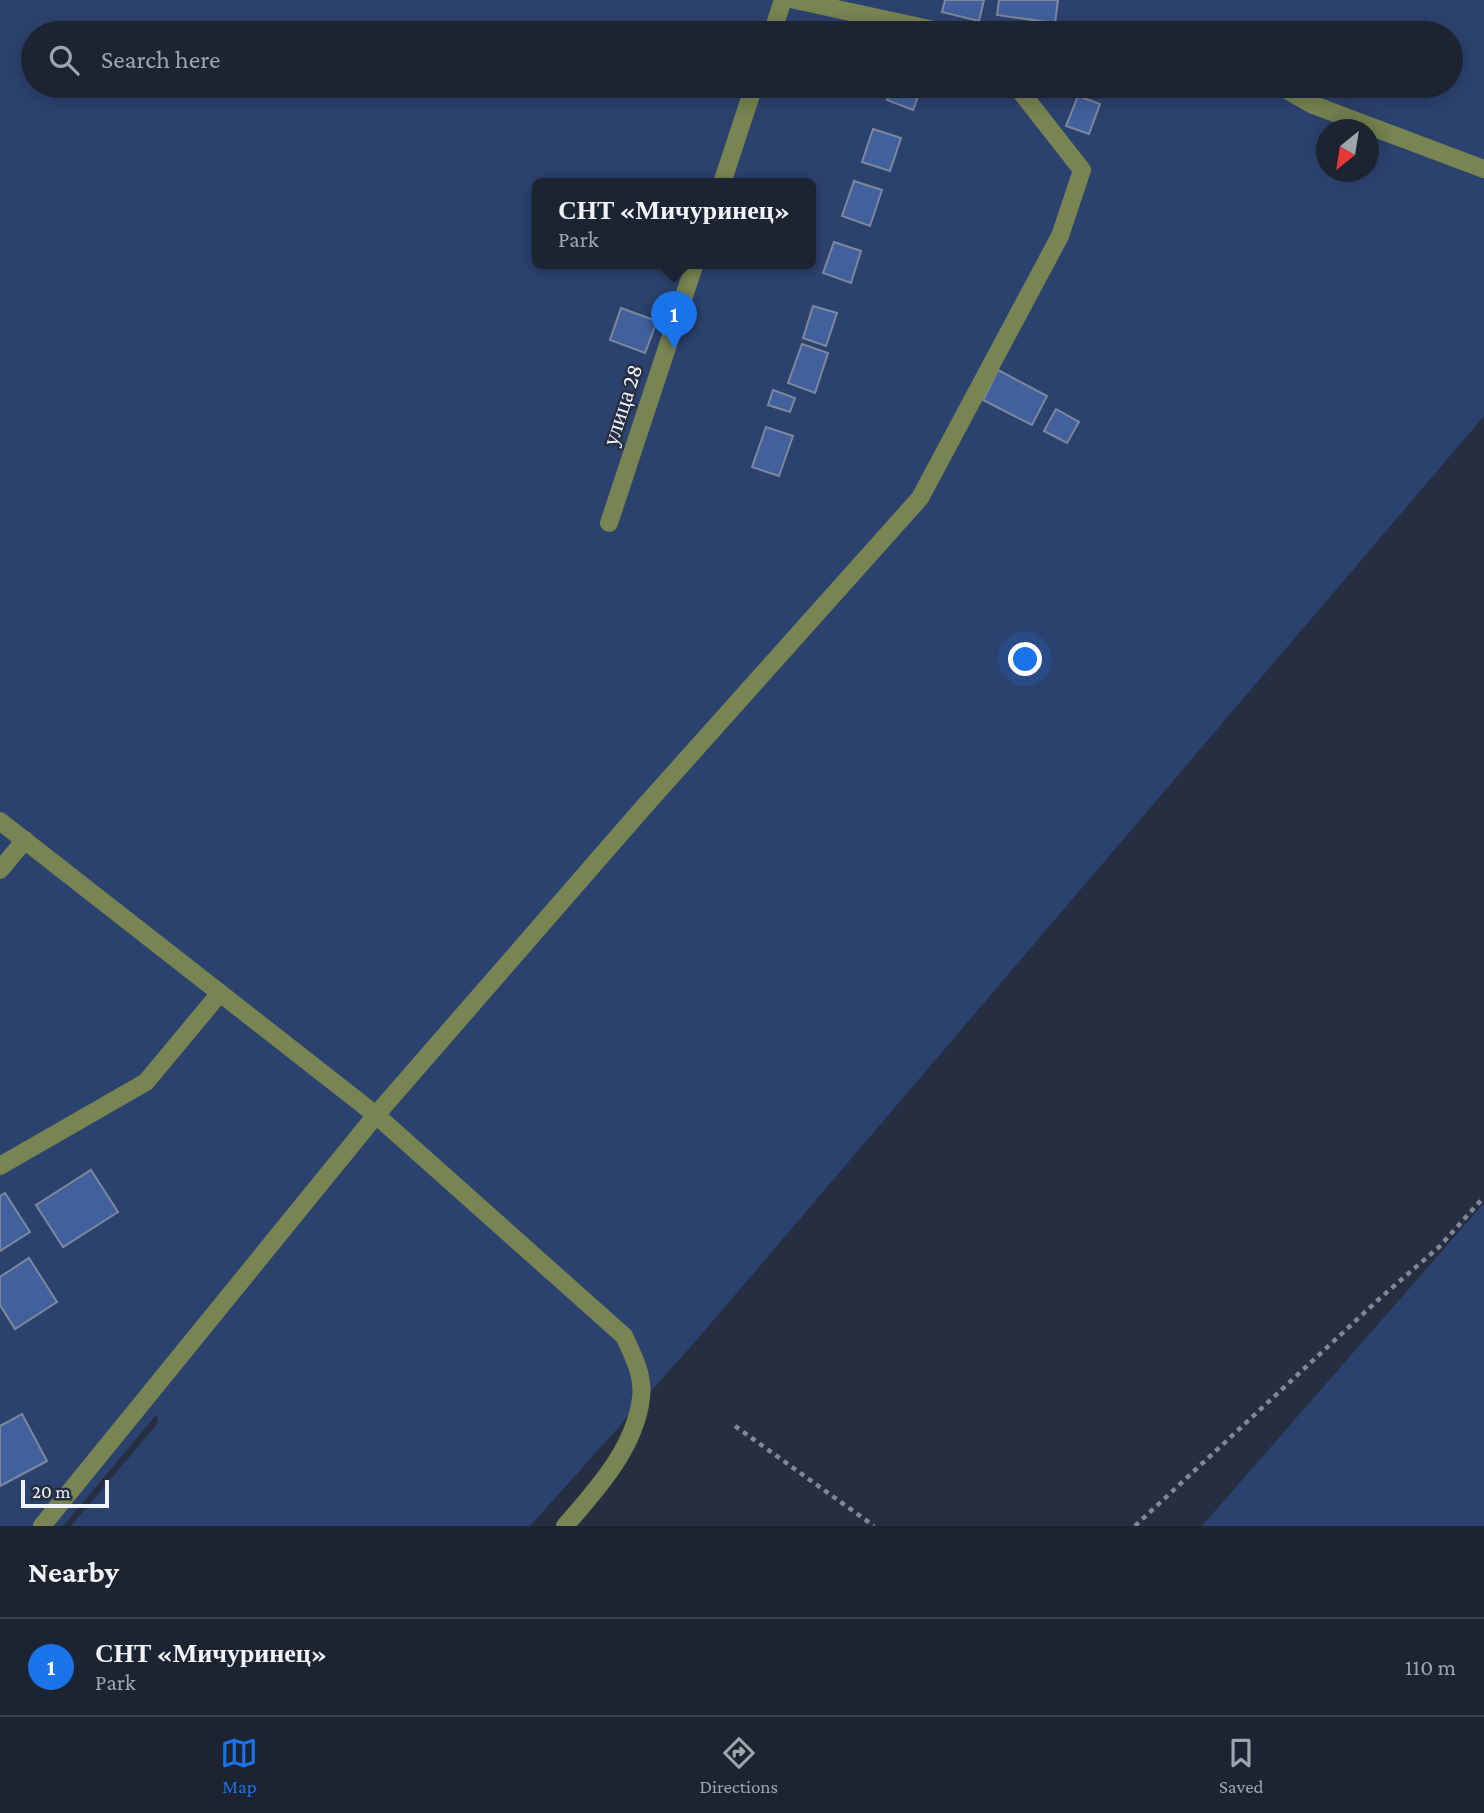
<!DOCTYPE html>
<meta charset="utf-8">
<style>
body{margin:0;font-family:"Crimson Pro",serif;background:#292f3d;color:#f1f3f6}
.compass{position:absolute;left:1316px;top:119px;width:63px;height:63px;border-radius:50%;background:#1c2331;box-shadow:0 4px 18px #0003;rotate:210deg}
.scale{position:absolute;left:21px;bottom:18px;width:88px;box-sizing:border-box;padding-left:7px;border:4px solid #eff4fe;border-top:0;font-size:19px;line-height:24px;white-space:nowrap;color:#eff4fe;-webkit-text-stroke:5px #262f41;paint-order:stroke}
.you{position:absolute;left:1026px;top:660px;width:24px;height:24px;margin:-18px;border:5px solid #fff;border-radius:50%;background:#1a73e8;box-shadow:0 0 0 10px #1a73e833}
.badge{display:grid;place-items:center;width:46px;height:46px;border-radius:50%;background:#1a73e8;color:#fff;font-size:23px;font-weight:700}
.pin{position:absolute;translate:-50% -58px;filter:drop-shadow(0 2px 4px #0008)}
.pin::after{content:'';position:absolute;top:37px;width:24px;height:21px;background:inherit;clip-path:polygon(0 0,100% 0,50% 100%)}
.popup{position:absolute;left:532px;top:178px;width:284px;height:91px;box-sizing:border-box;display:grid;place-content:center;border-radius:10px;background:#1c2331;filter:drop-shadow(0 2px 5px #0005);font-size:23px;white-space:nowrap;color:#a0a4ab}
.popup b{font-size:26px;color:#f1f3f6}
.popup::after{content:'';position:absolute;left:50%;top:100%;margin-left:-14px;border:14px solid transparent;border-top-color:#1c2331}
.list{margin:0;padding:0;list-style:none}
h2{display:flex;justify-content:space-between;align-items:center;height:91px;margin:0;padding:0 28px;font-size:30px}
h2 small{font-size:23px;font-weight:400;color:#a0a4ab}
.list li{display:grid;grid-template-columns:46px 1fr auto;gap:21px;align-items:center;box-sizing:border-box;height:98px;padding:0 28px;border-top:2px solid #3a404d}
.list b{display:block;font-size:26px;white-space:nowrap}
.list p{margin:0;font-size:23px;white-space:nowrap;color:#a0a4ab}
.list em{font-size:23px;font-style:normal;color:#a0a4ab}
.icon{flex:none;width:38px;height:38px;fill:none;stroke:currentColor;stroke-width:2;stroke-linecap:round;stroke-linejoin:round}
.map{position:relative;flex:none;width:1484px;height:1526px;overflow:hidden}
.search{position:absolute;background:#1c2331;box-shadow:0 4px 18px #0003;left:21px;right:21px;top:21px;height:77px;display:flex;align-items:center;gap:18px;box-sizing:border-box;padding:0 24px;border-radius:38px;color:#a0a4ab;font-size:26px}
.sheet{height:189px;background:#1c2331}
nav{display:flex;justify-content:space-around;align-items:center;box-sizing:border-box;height:98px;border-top:2px solid #3a404d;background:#1c2331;font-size:19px;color:#a0a4ab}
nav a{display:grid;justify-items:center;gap:4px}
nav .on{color:#1a73e8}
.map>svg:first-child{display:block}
.green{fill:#2c426e;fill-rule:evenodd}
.building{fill:#42609b;stroke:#7d889d;stroke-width:2}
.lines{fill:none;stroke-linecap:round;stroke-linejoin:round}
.path{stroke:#808796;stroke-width:4.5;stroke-dasharray:5 5;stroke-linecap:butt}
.minor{stroke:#788451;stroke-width:18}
.labels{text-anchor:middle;stroke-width:5;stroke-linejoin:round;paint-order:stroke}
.street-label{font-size:23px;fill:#eff4fe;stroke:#262f41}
</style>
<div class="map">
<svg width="1484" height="1526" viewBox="0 0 1484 1526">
<rect width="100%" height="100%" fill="#262f41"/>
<g class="green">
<path d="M0,0H1484V416L694,1343L530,1526H71L158,1423L157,1414L63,1526H0ZM33,33H1451V86H33ZM1326,130H1368V172H1326ZM538,183H810V263H538Z"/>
<polygon points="1484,1203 1484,1526 1202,1526"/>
</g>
<g class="building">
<polygon points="945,0 984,0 979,21 942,12"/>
<polygon points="999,0 1058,0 1055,23 997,15"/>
<polygon points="893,86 922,86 913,110 887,100"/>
<polygon points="1078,96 1100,104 1089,134 1066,126"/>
<polygon points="873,129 901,138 890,171 862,162"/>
<polygon points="854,181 882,190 870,226 842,216"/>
<polygon points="834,242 861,251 851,283 823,273"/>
<polygon points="813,306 837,313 826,346 803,338"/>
<polygon points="621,308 657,321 645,353 610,340"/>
<polygon points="802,344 828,353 815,393 788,383"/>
<polygon points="998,370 1047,396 1032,425 983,400"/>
<polygon points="773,390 795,398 790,412 768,405"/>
<polygon points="1056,409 1079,422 1067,443 1044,431"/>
<polygon points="766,427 793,436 779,476 752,467"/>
<polygon points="91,1170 118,1212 63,1247 36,1205"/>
<polygon points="5,1193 30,1232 0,1251 0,1196"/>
<polygon points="29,1258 57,1302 15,1329 0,1305 0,1277"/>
<polygon points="22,1414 47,1461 0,1486 0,1426"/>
</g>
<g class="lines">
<g class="path">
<polyline points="735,1426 874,1526"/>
<polyline points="1135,1526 1378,1300 1439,1247 1484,1197"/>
</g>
<g class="minor">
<polyline points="795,0 948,33"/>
<polyline points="772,33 783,0"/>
<polyline points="1246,86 1263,86"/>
<polyline points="1280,86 1311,104 1484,169"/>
<polyline points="722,183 754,86"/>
<polyline points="609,523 695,263"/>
<path d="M0,821L376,1115L624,1336C633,1355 644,1376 641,1398C635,1448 597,1489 565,1526"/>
<polyline points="0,870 25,840"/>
<polyline points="0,1166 146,1082 220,993"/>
<polyline points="42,1526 376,1115 642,809 920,498 1060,236 1082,170 1021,92 1014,86"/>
</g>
</g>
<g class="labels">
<g class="street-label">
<text transform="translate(622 405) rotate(-72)" y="8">улица 28</text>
</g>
</g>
</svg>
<svg class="compass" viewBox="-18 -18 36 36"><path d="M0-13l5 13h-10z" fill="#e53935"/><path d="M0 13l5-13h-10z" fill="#a0a4ab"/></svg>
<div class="scale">20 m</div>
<div class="you"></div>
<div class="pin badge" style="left:674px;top:349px">1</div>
<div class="popup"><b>СНТ «Мичуринец»</b>Park</div>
<div class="search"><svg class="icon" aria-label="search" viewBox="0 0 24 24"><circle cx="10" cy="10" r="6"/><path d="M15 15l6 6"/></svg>Search here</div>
</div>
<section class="sheet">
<h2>Nearby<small></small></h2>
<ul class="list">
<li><span class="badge">1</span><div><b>СНТ «Мичуринец»</b><p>Park</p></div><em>110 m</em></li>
</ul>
</section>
<nav>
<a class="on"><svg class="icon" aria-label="map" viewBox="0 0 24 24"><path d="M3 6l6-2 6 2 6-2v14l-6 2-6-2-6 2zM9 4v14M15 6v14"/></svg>Map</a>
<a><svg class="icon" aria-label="directions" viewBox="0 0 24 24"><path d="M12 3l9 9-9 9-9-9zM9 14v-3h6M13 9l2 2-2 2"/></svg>Directions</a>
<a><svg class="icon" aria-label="saved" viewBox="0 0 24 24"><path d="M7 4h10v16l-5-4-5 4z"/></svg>Saved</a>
</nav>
